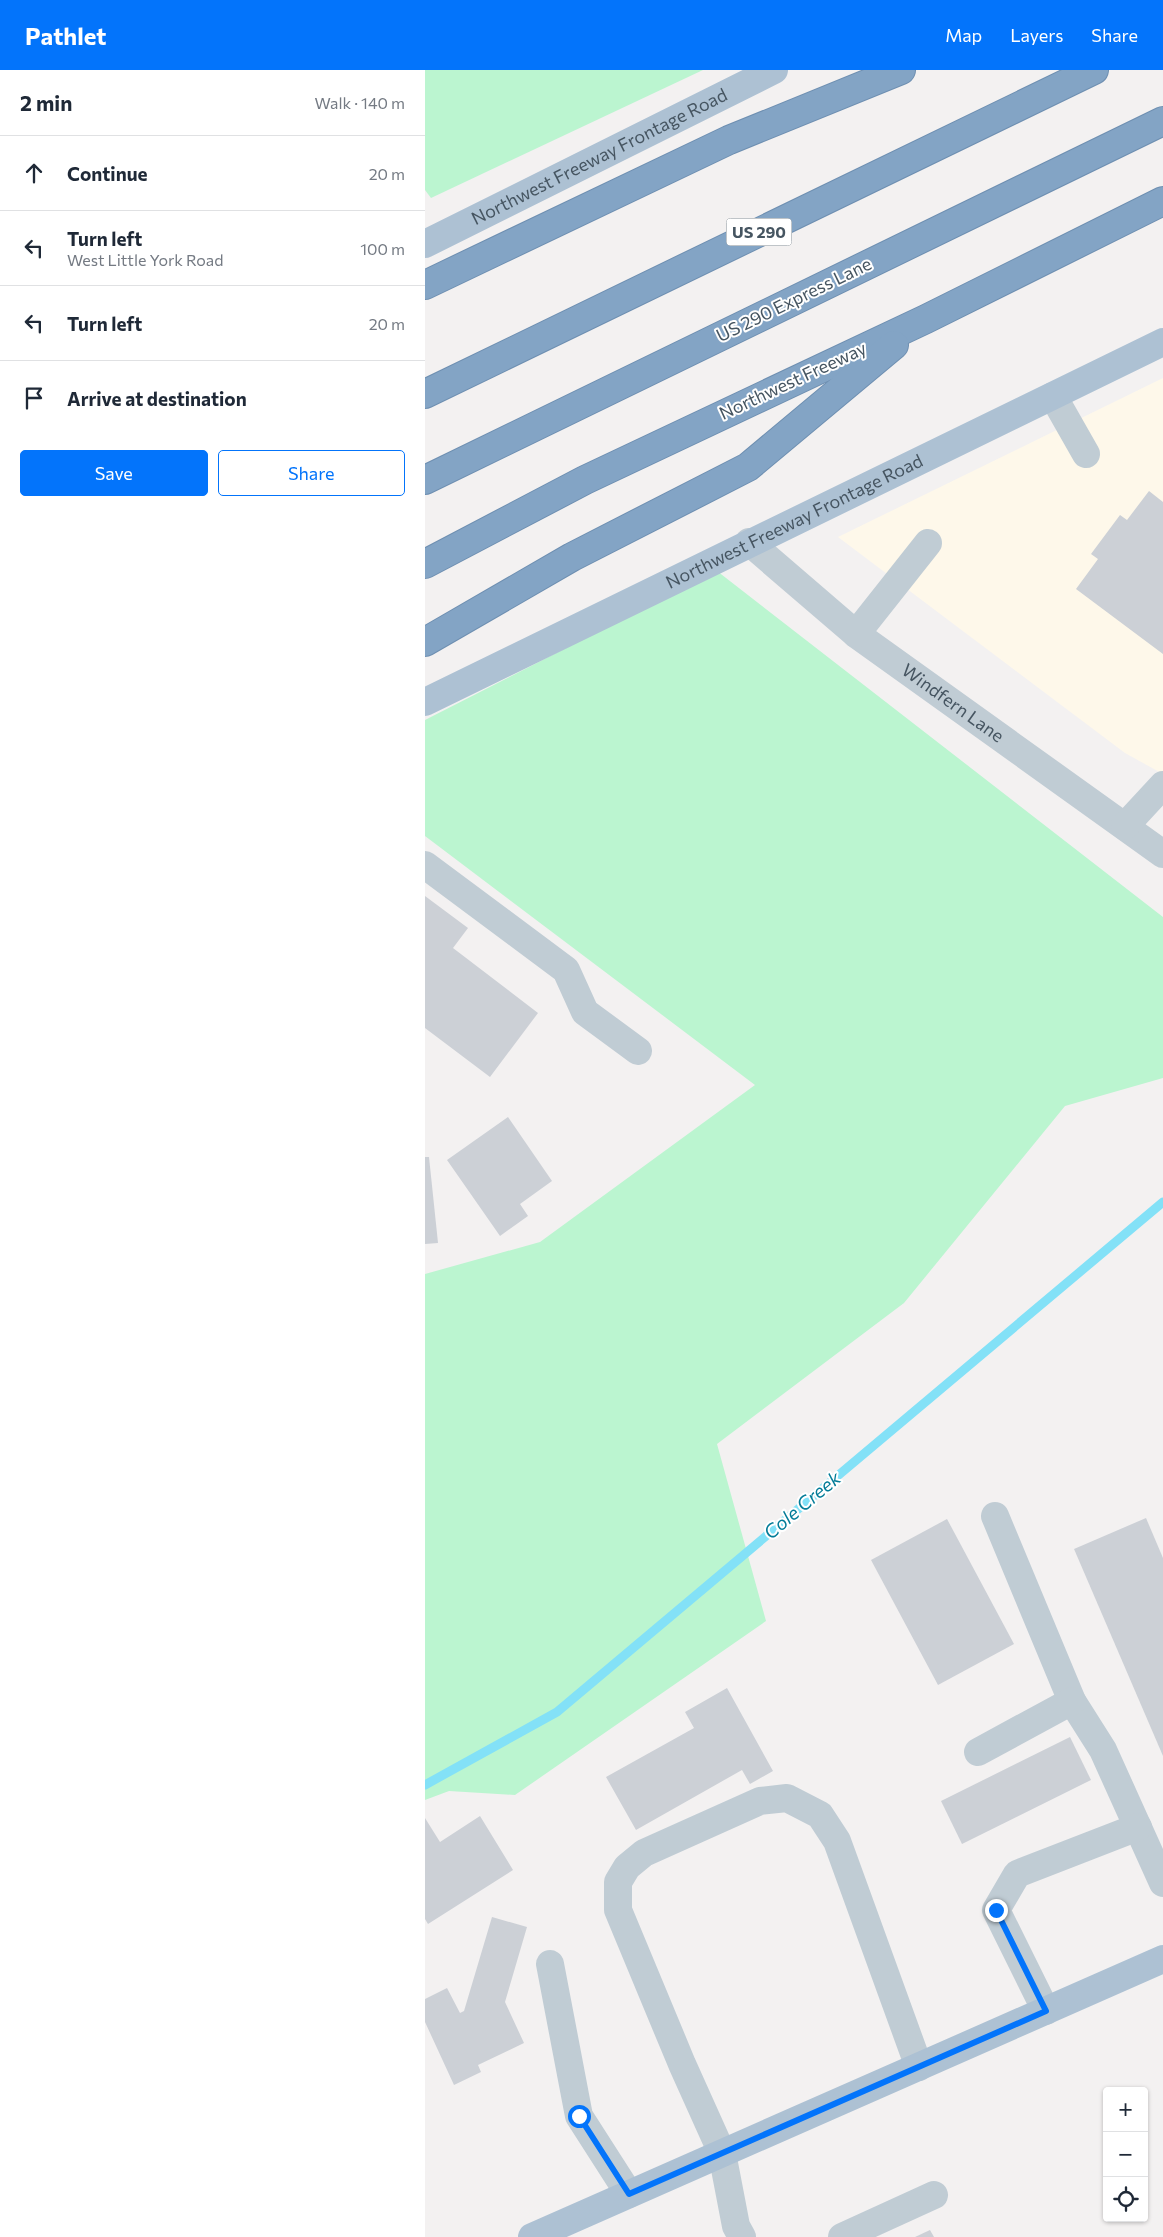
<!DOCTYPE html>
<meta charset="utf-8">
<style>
body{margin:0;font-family:Commissioner,sans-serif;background:#f2f2f3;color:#1f2937}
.controls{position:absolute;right:15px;bottom:15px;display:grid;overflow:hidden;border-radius:5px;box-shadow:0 1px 4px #0004}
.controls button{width:45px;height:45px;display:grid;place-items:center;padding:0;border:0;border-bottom:1px solid #e0e1e3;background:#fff;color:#1f2937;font:25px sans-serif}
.stop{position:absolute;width:15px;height:15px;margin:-11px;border:4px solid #0374fb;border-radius:50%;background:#fff}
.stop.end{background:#0374fb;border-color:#fff;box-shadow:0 1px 5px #0008}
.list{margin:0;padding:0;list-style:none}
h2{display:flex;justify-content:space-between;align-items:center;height:65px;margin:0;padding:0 20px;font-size:21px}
h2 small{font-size:16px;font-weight:400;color:#747a83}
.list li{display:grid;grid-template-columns:32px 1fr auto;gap:15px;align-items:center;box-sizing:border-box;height:75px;padding:0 20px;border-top:1px solid #e0e1e3}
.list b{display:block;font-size:19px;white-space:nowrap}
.list p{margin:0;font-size:16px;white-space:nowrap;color:#747a83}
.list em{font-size:16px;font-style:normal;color:#747a83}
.actions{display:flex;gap:10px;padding:15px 20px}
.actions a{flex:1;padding:11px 0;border:1px solid #0374fb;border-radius:5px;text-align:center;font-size:18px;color:#0374fb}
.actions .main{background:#0374fb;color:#fff}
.icon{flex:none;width:28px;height:28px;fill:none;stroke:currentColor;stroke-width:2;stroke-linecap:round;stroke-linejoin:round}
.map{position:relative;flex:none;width:738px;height:2167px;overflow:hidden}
header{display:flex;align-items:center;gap:30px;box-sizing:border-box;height:70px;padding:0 25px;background:#0374fb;color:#fff}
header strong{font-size:24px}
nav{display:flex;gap:28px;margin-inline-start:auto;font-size:18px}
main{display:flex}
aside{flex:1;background:#fff}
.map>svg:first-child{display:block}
.commercial{fill:#fef8ea}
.green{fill:#bbf5d0}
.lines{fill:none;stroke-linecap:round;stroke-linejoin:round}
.stream{stroke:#83e1f7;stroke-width:9}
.building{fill:#ccd0d6}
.highway-casing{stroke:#6e8fb1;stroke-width:30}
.minor{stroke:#c0ccd4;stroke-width:28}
.major{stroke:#adc1d3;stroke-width:28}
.highway{stroke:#83a4c5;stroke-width:28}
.route{stroke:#0374fb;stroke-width:6}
.labels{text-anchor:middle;stroke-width:4;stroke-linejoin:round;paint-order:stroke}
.shield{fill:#fff;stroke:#7e8890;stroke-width:1}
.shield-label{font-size:16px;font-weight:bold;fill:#465561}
.street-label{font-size:18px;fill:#465561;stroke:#fff}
.water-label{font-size:19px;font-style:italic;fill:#037c98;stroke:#fff}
</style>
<header>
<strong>Pathlet</strong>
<nav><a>Map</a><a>Layers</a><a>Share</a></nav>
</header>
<main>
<aside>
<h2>2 min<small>Walk · 140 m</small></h2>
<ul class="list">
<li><svg class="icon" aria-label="ahead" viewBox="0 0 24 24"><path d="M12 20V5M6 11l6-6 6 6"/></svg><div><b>Continue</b></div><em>20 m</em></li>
<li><svg class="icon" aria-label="left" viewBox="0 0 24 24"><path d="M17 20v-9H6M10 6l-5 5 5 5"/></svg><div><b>Turn left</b><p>West Little York Road</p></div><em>100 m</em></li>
<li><svg class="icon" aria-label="left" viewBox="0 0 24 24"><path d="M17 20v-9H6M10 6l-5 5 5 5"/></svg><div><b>Turn left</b></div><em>20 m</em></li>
<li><svg class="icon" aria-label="arrive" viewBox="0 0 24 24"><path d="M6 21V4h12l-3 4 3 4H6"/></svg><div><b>Arrive at destination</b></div></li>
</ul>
<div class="actions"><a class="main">Save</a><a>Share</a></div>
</aside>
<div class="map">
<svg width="738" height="2167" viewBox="0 0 738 2167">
<rect width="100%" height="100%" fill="#f3f1f1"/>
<polygon class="commercial" points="738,308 738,704 700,683 413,467"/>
<g class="green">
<polygon points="0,0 278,0 6,128 0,120"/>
<polygon points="292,501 738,847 738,1008 640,1036 479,1233 292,1374 341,1551 90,1725 24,1721 0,1730 0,1204 115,1172 330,1015 0,766 0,650"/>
</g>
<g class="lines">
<polyline class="stream" points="0,1715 132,1642 738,1132"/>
</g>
<g class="building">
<polygon points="724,421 738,432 738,584 651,519 673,489 666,484 695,445 702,450"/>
<polygon points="0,826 43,858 28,878 113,943 65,1007 0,958"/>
<polygon points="83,1047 127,1111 95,1134 103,1146 75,1166 22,1090"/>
<polygon points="0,1087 4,1087 13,1173 0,1174"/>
<polygon points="721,1448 738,1488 738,1686 649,1479"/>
<polygon points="522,1449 589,1574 513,1615 446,1490"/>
<polygon points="302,1618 348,1701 325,1714 317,1700 211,1760 181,1707 269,1658 260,1642"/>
<polygon points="645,1667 666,1710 537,1774 516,1731"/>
<polygon points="55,1746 88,1800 3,1854 0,1849 0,1748 15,1772"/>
<polygon points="67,1847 102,1857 80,1932 99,1973 53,1995 56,2002 29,2015 0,1952 0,1929 22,1918 35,1943 39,1941"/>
<polygon points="505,2160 509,2167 490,2167"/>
</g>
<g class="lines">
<g class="highway-casing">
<g id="highway">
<polyline points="0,215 304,70 476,0"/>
<polyline points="0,324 669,0"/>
<polyline points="0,410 738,51"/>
<polyline points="0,494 160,410 501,249 738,131"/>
<polyline points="0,572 147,487 323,397 469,275"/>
</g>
</g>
<g class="minor">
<polyline points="628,326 661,384"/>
<path id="s1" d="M324,472L431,564L738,784"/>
<polyline points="431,564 503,473"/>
<polyline points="700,756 738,715"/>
<polyline points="0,795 141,900 160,942 213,981"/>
<polyline points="570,1446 647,1631 678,1680 738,1813"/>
<polyline points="553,1682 647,1631"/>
<polyline points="125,1894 154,2046 204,2124"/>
<polyline points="621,1941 571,1840 592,1804 713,1757"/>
<polyline points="317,2167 311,2156 297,2083 257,1994 193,1840 193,1812 202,1797 219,1783 335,1731 362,1728 395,1745 412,1771 494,1997"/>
<polyline points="417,2167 509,2125"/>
</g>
<g class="major">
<path id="s2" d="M0,174L349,0"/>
<path id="s3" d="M0,632L738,272"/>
<polyline points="107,2167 738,1889"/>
</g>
<use href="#highway" class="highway"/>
</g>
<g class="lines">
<polyline class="route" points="154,2046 204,2124 621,1941 571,1840"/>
</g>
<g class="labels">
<rect class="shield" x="301.5" y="148.5" width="65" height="27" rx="4"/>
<g class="shield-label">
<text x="334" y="168">US 290</text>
</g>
<g class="street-label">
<text dy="6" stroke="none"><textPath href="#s2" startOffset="195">Northwest Freeway Frontage Road</textPath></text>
<text transform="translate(369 230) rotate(-26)" y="6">US 290 Express Lane</text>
<text transform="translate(368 311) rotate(-25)" y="6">Northwest Freeway</text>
<text dy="6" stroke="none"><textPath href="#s3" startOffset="411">Northwest Freeway Frontage Road</textPath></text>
<text dy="6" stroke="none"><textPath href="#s1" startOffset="260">Windfern Lane</textPath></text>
</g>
<g class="water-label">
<text transform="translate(377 1435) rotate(-40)" y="7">Cole Creek</text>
</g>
</g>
</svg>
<div class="controls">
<button>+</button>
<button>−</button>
<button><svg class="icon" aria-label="locate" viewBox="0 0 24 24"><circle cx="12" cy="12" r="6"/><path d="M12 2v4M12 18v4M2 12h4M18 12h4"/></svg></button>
</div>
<div class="stop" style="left:154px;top:2046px"></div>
<div class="stop end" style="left:571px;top:1840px"></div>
</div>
</main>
